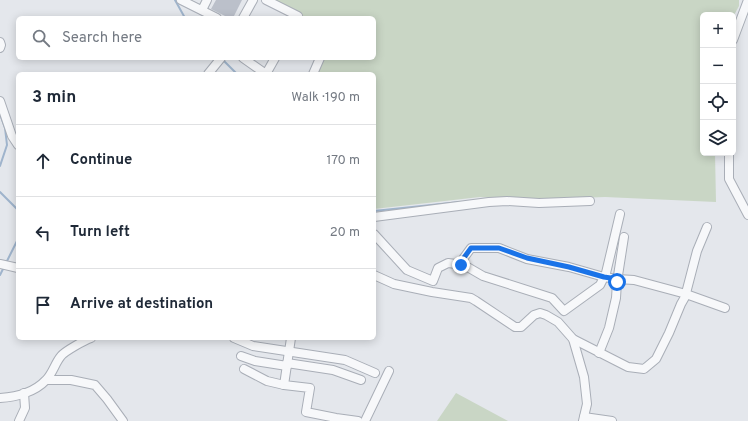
<!DOCTYPE html>
<meta charset="utf-8">
<style>
body{margin:0;font-family:Overpass,sans-serif;background:#f6f6f7;color:#1f2937}
.controls{position:absolute;right:12px;top:12px;display:grid;overflow:hidden;border-radius:6px;box-shadow:0 2px 10px #0003}
.controls button{width:36px;height:36px;display:grid;place-items:center;padding:0;border:0;border-bottom:1px solid #e0e1e3;background:#fff;color:#1f2937;font:20px sans-serif}
.stop{position:absolute;width:12px;height:12px;margin:-9px;border:3px solid #1a73e8;border-radius:50%;background:#fff}
.stop.end{background:#1a73e8;border-color:#fff;box-shadow:0 1px 4px #0008}
.list{margin:0;padding:0;list-style:none}
h2{display:flex;justify-content:space-between;align-items:center;height:52px;margin:0;padding:0 16px;font-size:17px}
h2 small{font-size:13px;font-weight:400;color:#747a83}
.list li{display:grid;grid-template-columns:26px 1fr auto;gap:12px;align-items:center;box-sizing:border-box;height:72px;padding:0 16px;border-top:1px solid #e0e1e3}
.list b{display:block;font-size:15px;white-space:nowrap}
.list em{font-size:13px;font-style:normal;color:#747a83}
.icon{flex:none;width:22px;height:22px;fill:none;stroke:currentColor;stroke-width:2;stroke-linecap:round;stroke-linejoin:round}
.map{position:relative;flex:none;width:748px;height:421px;overflow:hidden}
.search{position:absolute;background:#fff;box-shadow:0 2px 10px #0003;left:16px;top:16px;width:360px;height:44px;display:flex;align-items:center;gap:10px;box-sizing:border-box;padding:0 14px;border-radius:6px;color:#747a83;font-size:15px}
.panel{position:absolute;background:#fff;box-shadow:0 2px 10px #0003;left:16px;top:72px;width:360px;height:268px;border-radius:6px}
.map>svg:first-child{display:block}
.green{fill:#c9d6c5}
.lines{fill:none;stroke-linecap:round;stroke-linejoin:round}
.stream{stroke:#9fb4cc;stroke-width:2}
.building{fill:#bbc0ca}
.minor-casing{stroke:#a9aeb7;stroke-width:10}
.minor{stroke:#f7f8fa;stroke-width:8}
.route{stroke:#1a73e8;stroke-width:5}
</style>
<div class="map">
<svg width="748" height="421" viewBox="0 0 748 421">
<rect width="100%" height="100%" fill="#e4e7ec"/>
<g class="green">
<polygon points="273,0 739,0 739,6 733,17 733,15 703,15 703,153 715,153 716,202 605,197 527,200 480,197 374,209 374,74 316,74 323,58 374,58 374,18 304,18"/>
<polygon points="456,393 508,421 437,421"/>
</g>
<g class="lines">
<g class="stream">
<polyline points="175,0 185,18"/>
<polyline points="222,59 237,74"/>
<polyline points="0,114 5,128 7,145 0,166"/>
<polyline points="0,192 18,210"/>
<polyline points="374,211 460,202"/>
<polyline points="6,263 18,239"/>
<polyline points="0,275 4,267"/>
</g>
</g>
<polygon class="building" points="216,0 242,0 233,18 229,18 211,9"/>
<g class="lines">
<g class="minor-casing">
<g id="minor">
<polyline points="181,0 217,18"/>
<polyline points="266,0 298,16 297,18"/>
<polyline points="202,10 207,0"/>
<polyline points="243,18 253,0"/>
<polyline points="733,40 748,0"/>
<polyline points="0,42 1,45 0,48"/>
<polyline points="243,58 266,74 275,58"/>
<polyline points="208,74 221,58"/>
<polyline points="313,74 320,58"/>
<polyline points="0,101 12,136 18,145"/>
<polyline points="729,153 729,179 748,215"/>
<polyline points="374,217 489,202 507,201 539,203 590,201"/>
<polyline points="374,234 407,270 433,281 438,268 448,263 464,265 483,276 552,298 564,311 600,285 606,273 620,214"/>
<polyline points="0,264 18,268"/>
<polyline points="461,265 463,259 471,248 499,248 527,259 569,267 604,277 617,279 634,280 686,294 725,308"/>
<polyline points="374,275 394,284 432,292 471,298 476,301 515,327 521,327 534,315 540,313 546,315 558,322 573,339 584,377 587,404 583,421"/>
<polyline points="234,338 253,346 345,360 375,373"/>
<polyline points="291,338 284,385 310,388 306,412 336,418 358,421"/>
<polyline points="573,339 628,367 644,369 656,359 669,333 681,304 685,297 697,251 707,227"/>
<polyline points="599,353 609,328 616,298 617,282 624,237"/>
<polyline points="241,356 255,361 287,366"/>
<polyline points="287,363 333,370 361,380"/>
<polyline points="244,369 267,381 284,385"/>
<polyline points="47,380 71,380 95,385 107,399 123,421"/>
<path d="M0,398C16,397 35,392 46,380C53,373 55,363 61,356C65,351 85,340 91,338"/>
<polyline points="584,417 612,421"/>
<polyline points="19,421 25,408 24,393"/>
<polyline points="365,421 389,371"/>
</g>
</g>
<use href="#minor" class="minor"/>
</g>
<g class="lines">
<polyline class="route" points="461,265 463,259 471,248 499,248 527,258 569,267 604,277 617,279 617,282"/>
</g>
</svg>
<div class="controls">
<button>+</button>
<button>−</button>
<button><svg class="icon" aria-label="locate" viewBox="0 0 24 24"><circle cx="12" cy="12" r="6"/><path d="M12 2v4M12 18v4M2 12h4M18 12h4"/></svg></button>
<button><svg class="icon" aria-label="layers" viewBox="0 0 24 24"><path d="M12 4l9 5-9 5-9-5zM3 14l9 5 9-5"/></svg></button>
</div>
<div class="stop" style="left:617px;top:282px"></div>
<div class="stop end" style="left:461px;top:265px"></div>
<div class="search"><svg class="icon" aria-label="search" viewBox="0 0 24 24"><circle cx="10" cy="10" r="6"/><path d="M15 15l6 6"/></svg>Search here</div>
<section class="panel">
<h2>3 min<small>Walk · 190 m</small></h2>
<ul class="list">
<li><svg class="icon" aria-label="ahead" viewBox="0 0 24 24"><path d="M12 20V5M6 11l6-6 6 6"/></svg><div><b>Continue</b></div><em>170 m</em></li>
<li><svg class="icon" aria-label="left" viewBox="0 0 24 24"><path d="M17 20v-9H6M10 6l-5 5 5 5"/></svg><div><b>Turn left</b></div><em>20 m</em></li>
<li><svg class="icon" aria-label="arrive" viewBox="0 0 24 24"><path d="M6 21V4h12l-3 4 3 4H6"/></svg><div><b>Arrive at destination</b></div></li>
</ul>
</section>
</div>
